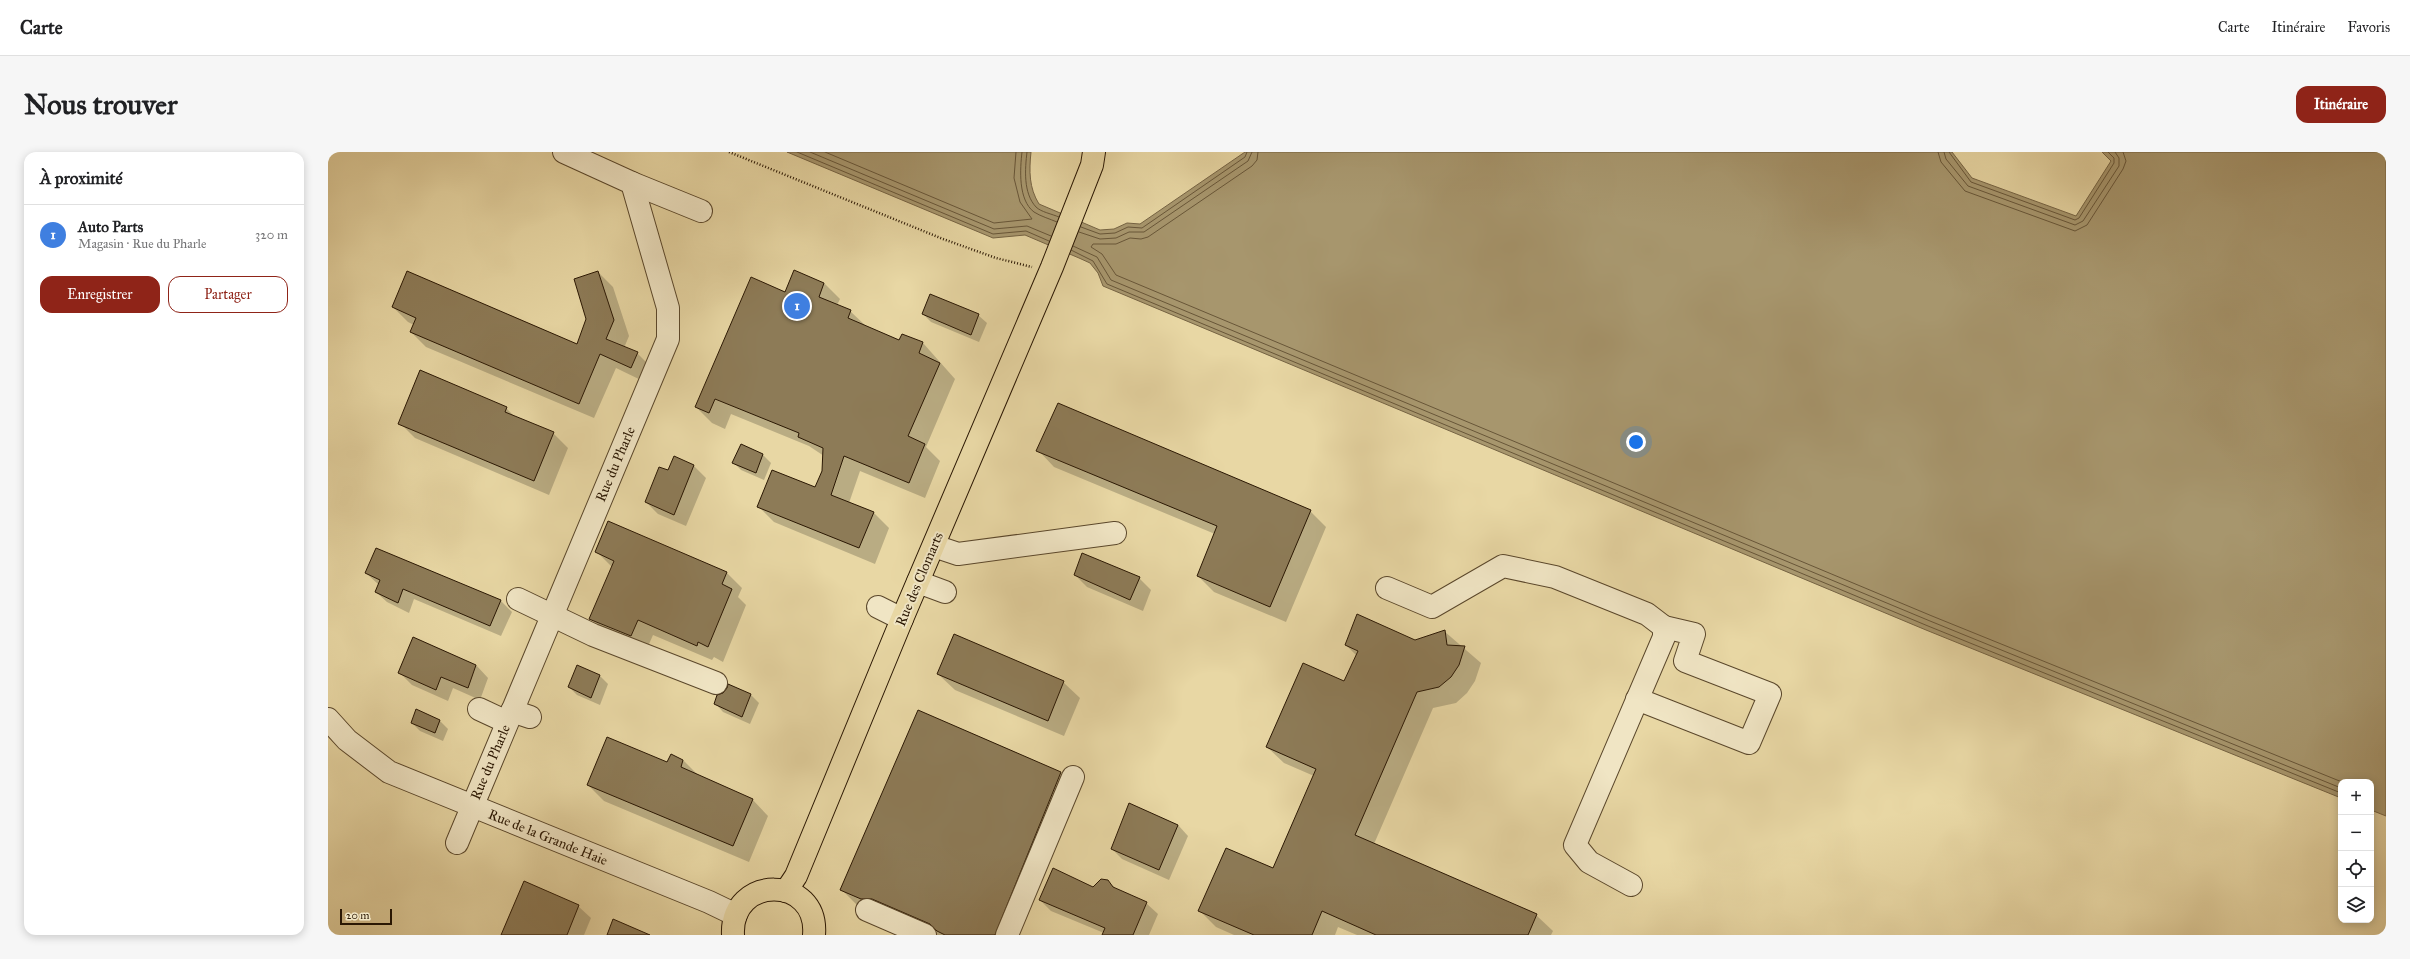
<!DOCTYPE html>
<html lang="fr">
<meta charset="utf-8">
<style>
body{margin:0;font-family:"IM FELL Great Primer",serif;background:#f6f6f6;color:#202124}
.controls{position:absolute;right:12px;bottom:12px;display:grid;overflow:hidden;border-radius:8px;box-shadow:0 2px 10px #0003}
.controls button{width:36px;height:36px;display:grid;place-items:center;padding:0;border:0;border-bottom:1px solid #e0e0e0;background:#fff;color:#202124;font:20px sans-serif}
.scale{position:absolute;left:12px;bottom:10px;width:52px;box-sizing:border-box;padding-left:4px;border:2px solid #2a1703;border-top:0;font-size:11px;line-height:14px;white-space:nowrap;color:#2a1703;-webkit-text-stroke:3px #f0e5c4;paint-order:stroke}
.you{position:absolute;left:1308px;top:290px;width:14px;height:14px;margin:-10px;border:3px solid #fff;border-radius:50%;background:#1a73e8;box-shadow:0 0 0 6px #1a73e833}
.badge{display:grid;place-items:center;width:26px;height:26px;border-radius:50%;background:#8f2418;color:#fff;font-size:13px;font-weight:700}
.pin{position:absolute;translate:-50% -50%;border:2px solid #fff;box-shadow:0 1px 4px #0006}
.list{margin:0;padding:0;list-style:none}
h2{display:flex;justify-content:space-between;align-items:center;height:52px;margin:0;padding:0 16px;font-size:17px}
h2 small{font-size:13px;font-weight:400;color:#757577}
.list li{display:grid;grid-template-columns:26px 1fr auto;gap:12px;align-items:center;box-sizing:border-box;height:60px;padding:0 16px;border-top:1px solid #e0e0e0}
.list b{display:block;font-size:15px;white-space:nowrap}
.list p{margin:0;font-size:13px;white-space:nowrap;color:#757577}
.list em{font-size:13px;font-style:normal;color:#757577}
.actions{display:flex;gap:8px;padding:12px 16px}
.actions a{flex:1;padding:9px 0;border:1px solid #8f2418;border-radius:12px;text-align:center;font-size:14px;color:#8f2418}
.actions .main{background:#8f2418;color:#fff}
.icon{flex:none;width:22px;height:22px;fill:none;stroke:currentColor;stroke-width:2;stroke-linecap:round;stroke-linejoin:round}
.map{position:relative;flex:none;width:2058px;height:783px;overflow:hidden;border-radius:12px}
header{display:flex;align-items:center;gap:24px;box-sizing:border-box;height:56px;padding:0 20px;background:#fff;border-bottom:1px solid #e0e0e0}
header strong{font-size:19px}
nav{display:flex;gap:22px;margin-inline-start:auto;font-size:14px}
.intro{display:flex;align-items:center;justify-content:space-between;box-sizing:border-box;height:96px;padding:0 24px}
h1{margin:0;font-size:28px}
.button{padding:10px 18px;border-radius:12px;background:#8f2418;color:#fff;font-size:14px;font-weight:700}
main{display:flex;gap:24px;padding:0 24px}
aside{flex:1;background:#fff;border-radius:12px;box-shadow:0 2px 10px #0003}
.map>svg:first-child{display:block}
.water{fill:#a7966d;stroke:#756343}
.shadow{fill:#0003}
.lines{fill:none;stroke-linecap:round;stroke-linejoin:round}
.shore{stroke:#685638;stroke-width:1}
.building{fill:#8d7b57;stroke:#2a1703}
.minor-casing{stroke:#5a472b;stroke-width:24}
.major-casing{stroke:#2a1703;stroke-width:24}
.path{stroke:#2a1703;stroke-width:2.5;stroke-dasharray:1 2;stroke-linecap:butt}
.minor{stroke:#f0e5c4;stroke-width:22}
.major{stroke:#e8d7a4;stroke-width:22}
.labels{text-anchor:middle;stroke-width:4;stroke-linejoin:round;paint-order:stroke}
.street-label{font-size:14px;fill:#2a1703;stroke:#f0e5c4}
</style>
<header>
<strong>Carte</strong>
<nav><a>Carte</a><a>Itinéraire</a><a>Favoris</a></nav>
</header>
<div class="intro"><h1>Nous trouver</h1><a class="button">Itinéraire</a></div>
<main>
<aside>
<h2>À proximité<small></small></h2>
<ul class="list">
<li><span class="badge" style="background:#3f7fe0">1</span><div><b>Auto Parts</b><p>Magasin · Rue du Pharle</p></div><em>320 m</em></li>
</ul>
<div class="actions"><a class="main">Enregistrer</a><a>Partager</a></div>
</aside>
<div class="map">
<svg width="2058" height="783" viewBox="0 0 2058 783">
<rect width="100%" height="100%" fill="#e8d7a4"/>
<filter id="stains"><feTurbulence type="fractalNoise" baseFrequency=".005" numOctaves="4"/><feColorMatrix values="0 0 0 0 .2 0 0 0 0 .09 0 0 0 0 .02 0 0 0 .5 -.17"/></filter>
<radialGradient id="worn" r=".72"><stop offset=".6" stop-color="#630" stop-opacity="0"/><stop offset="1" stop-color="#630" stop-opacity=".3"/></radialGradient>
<path class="water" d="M459,0H703C701,19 701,36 711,52L772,78L786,77L799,71L812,72L917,0H1624L1644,26L1748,64L1783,9L1774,0H2058V664L2043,658V630H2013V646L1598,478L775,134L770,121L762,111L751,106L697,83L665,86Z"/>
<g class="shadow">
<polygon points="270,120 285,135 301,184 296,196 309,201 325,217 319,231 288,216 266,266 98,195 83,180 86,173 80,170 65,155 249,193 259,167"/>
<polygon points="496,131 512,147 509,153 522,159 539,175 572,189 595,191 627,227 598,295 612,309 597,346 532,319 521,351 545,360 561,376 547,412 446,370 430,354 488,336 495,319 496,304 481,294 403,262 397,277 384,271 368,255 458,141"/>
<polygon points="595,162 650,163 659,171 651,190 603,170"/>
<polygon points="178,256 188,266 225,281 240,296 221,343 87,286 72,271"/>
<polygon points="413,293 435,303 443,311 436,328 413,318 406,311"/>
<polygon points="710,298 982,359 998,375 958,470 886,440 870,424 887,382 726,315"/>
<polygon points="346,305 366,314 378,326 358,374 330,362 318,350 340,320"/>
<polygon points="280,370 399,421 414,436 410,445 418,453 395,510 386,505 384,508 325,483 318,499 278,482 263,467 284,415 268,399"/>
<polygon points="49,397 173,449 184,460 173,484 86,447 81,461 59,450 48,440 51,433 38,421"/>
<polygon points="747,423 811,426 823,438 815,459 759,435"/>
<polygon points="1116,479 1153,511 1147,529 1139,541 1128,551 1105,556 1046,692 1208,763 1225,779 1223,783 1029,783 1010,775 1007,783 906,783 888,775 872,759 945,717 986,624 956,611 939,595 1017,530 1029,504 1018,493 1087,489"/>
<polygon points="626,484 735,530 752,546 736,584 627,538 610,522"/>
<polygon points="148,513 160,526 152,548 125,536 120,549 84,533 71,520"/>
<polygon points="250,514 272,524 280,532 272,553 249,543 241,535"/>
<polygon points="401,533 423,543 431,551 422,572 395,560 387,551"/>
<polygon points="591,560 733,621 749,637 688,783 609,783 561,762 530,754 514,738"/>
<polygon points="112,569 120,577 115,589 92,579 84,571"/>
<polygon points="355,608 371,624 424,647 440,664 421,710 276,649 260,633"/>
<polygon points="850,673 860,684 841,728 794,707 784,697"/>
<polygon points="774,728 782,731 789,738 818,751 830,762 821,783 775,783 776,781 723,759 712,748 765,736"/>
<polygon points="250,754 263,766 256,783 174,783"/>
</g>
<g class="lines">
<g class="shore">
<polyline points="469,0 665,82 698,79 721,89"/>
<polyline points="482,0 666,77 699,74 723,84"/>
<polyline points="497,0 666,71 704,67 692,50 686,26 688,0"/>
<path d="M694,0C692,17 690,48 706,60C712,64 722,67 729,70"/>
<path d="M699,0C697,17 695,41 708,55C713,60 724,62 731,65"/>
<polyline points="930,0 929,8 924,14 820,85 813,87 802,86 788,92 765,92 763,95 774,102 788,123 1604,464 2014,630"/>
<polyline points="1610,0 1613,10 1637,39 1747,79 1759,73 1795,17 1798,9 1795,0"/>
<polyline points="1616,0 1618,7 1640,34 1747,73 1755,69 1791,14 1791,6 1787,0"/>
<polyline points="1621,0 1643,30 1747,68 1751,66 1786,11 1786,6 1780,0"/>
<polyline points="753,75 772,82 787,81 800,75 814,76 917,5 919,0"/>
<polyline points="751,80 772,87 788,86 801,80 816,80 920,9 924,0"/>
<polyline points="745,94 769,105 783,128 1602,469 2013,636"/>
<polyline points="743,98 765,109 779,132 1600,474 2013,641"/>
</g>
</g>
<g class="building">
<polygon points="466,118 496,131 491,145 523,158 520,166 571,188 574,182 595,190 591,201 612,211 580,284 597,292 581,331 516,304 503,343 546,360 531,396 429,355 444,318 487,335 494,319 495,296 470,285 471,281 387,247 381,261 367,255 423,125 457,140"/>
<polygon points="79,119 249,192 258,167 246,127 270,119 286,168 278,187 310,200 303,216 272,202 251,252 82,180 88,166 64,155"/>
<polygon points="602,142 651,162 643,183 594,162"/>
<polygon points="92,218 179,255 177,260 226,280 206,329 70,272"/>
<polygon points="730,251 983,358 942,455 869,424 889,374 708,299"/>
<polygon points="413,292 435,302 428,321 404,311"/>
<polygon points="346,304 366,313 346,363 317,350 331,315 340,318"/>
<polygon points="280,369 399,420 394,432 404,437 380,495 370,490 369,494 310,468 303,484 261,467 286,409 267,400"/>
<polygon points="48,396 173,448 162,474 75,437 70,451 47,440 52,428 37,421"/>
<polygon points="754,401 812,425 802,448 746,423"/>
<polygon points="1029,462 1087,488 1117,478 1119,493 1137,494 1131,513 1123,525 1111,535 1089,540 1027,683 1209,762 1200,783 1048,783 994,759 984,783 926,783 870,759 898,696 945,716 988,617 938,595 975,511 1016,529 1030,499 1017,493"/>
<polygon points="626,482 736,529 720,569 609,522"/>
<polygon points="85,485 148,513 140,536 113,525 108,538 70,521"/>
<polygon points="249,513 272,523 263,546 240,535"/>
<polygon points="400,532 423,542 414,565 386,552 389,543 395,541 399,536"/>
<polygon points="88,557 112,568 107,581 83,571"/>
<polygon points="590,558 733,620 667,783 617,783 609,779 602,772 544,747 533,747 512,738"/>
<polygon points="279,585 339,610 343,602 355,608 353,615 425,647 405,694 259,633"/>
<polygon points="801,651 850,673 831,718 783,697"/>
<polygon points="725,716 765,735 773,727 780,728 785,735 819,750 805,783 774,783 777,776 711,748"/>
<polygon points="196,729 251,753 239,783 173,783"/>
<polygon points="285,767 322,783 279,783"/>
</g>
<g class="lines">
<g class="minor-casing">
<g id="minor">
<polyline points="304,31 373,59"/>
<polyline points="606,394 630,402 787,381"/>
<polyline points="590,430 617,440"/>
<polyline points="1059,436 1104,455 1175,414 1227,425 1319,462 1336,475 1336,485 1247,693 1261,710 1303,733"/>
<polyline points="190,447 265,483 388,531"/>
<polyline points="550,455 574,467"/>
<polyline points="1309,547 1421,591 1442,542 1357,509 1366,482 1336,475"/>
<polyline points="151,557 179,570"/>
<polyline points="184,559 202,565"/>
<polyline points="0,567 19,588 61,620 381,750 408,763"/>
<polyline points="129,691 340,187 340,156 304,31 236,0"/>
<polyline points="539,758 597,783"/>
<polyline points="679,783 745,625"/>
</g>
</g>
<g class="major-casing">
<g id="major">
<polyline points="458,739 468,724 574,467 724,115 764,13 766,0"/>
<path d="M405,783C402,722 491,723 486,783"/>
</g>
</g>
<polyline class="path" points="401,0 615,87 668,106 704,115"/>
<use href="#minor" class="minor"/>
<use href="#major" class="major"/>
</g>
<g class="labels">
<g class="street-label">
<text transform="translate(287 312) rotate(-67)" y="5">Rue du Pharle</text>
<text transform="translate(591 427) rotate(-67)" y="5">Rue des Clomarts</text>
<text transform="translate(162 610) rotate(-67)" y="5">Rue du Pharle</text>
<text transform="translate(220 685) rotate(22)" y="5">Rue de la Grande Haie</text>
</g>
</g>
<rect width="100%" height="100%" filter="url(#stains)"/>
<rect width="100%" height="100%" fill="url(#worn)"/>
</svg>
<div class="controls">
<button>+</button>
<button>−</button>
<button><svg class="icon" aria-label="locate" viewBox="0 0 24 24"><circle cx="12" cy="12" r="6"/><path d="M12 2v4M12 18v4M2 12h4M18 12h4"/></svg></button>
<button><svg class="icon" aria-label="layers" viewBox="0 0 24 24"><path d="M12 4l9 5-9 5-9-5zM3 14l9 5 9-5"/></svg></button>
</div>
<div class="scale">20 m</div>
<div class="you"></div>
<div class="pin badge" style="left:469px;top:154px;background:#3f7fe0">1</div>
</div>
</main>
